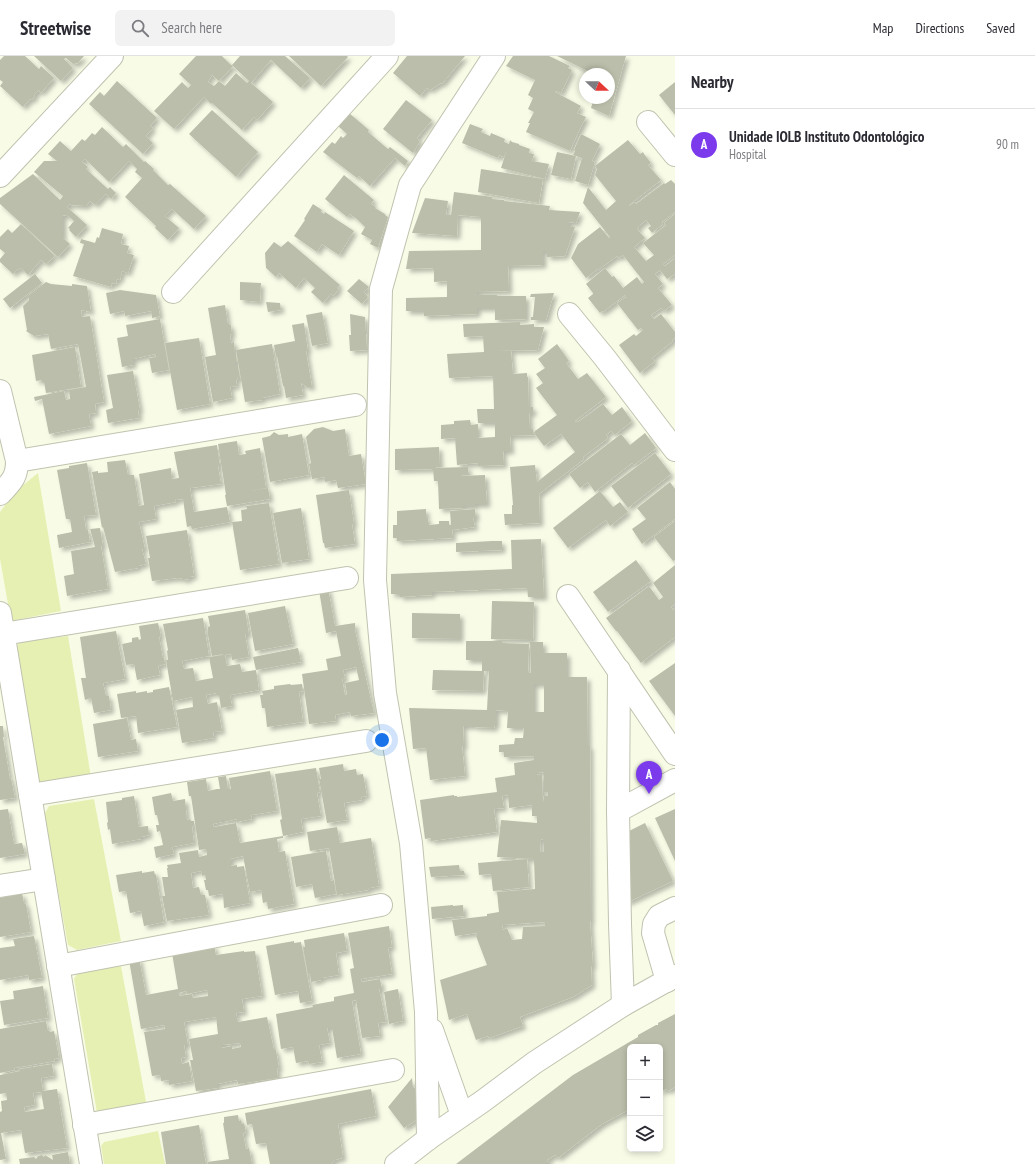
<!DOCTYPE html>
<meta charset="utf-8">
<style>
body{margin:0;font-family:"PT Sans Narrow",sans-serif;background:#f2f2f3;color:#2b2b33}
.controls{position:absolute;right:12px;bottom:12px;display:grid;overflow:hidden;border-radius:6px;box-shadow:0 2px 6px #0003}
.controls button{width:36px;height:36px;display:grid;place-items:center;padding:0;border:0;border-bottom:1px solid #e1e1e2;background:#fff;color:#2b2b33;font:20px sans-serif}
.compass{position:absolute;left:579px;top:12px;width:36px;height:36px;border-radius:50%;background:#fff;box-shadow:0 2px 6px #0003;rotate:112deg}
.you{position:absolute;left:382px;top:684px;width:14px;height:14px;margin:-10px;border:3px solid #fff;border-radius:50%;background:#1a73e8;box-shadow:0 0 0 6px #1a73e833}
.badge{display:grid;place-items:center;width:26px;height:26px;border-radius:50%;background:#7c3aed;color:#fff;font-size:13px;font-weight:700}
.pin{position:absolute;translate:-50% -33px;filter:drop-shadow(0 1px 2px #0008)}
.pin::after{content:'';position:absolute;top:21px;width:14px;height:12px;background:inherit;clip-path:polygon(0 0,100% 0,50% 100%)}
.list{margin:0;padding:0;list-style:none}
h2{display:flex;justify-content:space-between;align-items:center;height:52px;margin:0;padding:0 16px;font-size:17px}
h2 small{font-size:13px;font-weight:400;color:#7c7c81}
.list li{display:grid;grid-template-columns:26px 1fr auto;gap:12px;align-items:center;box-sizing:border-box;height:72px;padding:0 16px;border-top:1px solid #e1e1e2}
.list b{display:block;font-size:15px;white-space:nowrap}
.list p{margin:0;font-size:13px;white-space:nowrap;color:#7c7c81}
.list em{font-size:13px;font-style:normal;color:#7c7c81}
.icon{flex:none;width:22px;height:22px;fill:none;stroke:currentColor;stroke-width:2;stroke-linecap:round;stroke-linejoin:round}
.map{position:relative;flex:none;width:675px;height:1108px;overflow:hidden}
header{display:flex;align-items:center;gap:24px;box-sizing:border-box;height:56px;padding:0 20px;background:#fff;border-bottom:1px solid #e1e1e2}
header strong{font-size:19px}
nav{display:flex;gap:22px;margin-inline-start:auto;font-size:14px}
.search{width:280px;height:36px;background:#f2f2f3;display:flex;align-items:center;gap:10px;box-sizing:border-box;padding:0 14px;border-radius:6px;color:#7c7c81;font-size:15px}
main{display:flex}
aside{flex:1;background:#fff}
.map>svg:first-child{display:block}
.green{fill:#e7f0b3}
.building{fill:#bbbeaa;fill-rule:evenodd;filter:url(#shadow)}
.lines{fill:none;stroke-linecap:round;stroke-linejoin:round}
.minor-casing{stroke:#bfc3af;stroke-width:24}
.minor{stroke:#fff;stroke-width:22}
</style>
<header>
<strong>Streetwise</strong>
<div class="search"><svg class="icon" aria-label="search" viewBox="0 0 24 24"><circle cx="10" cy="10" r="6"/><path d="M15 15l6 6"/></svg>Search here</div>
<nav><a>Map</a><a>Directions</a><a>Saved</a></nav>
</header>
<main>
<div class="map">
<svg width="675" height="1108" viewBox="0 0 675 1108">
<defs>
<filter id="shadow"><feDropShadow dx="3.5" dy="3.5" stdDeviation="2" flood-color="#0004"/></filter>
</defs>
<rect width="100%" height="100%" fill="#f8fce7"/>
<g class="green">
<polygon points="38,417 61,555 11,565 0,503 0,456 16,435"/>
<polygon points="68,580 91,721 44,728 37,724 15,594 19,586"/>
<polygon points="94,743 121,885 77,894 68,889 44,759 49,750"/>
<polygon points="121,910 147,1051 97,1057 74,923 78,916"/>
<polygon points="158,1075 165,1108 104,1108 101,1090 104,1086"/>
</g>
<g class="building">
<polygon points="4,0 25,0 39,13 41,10 54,22 41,37 39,34 34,39 35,40 32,44 30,43 23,51 0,30 3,26 0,24 0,4"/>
<polygon points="34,0 84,0 78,7 73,8 66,2 64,3 73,12 61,25"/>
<path d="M196,0H222L231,9L233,10L232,9L240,0H285L310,22L301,32L271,4L251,27L273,46L257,64L254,61L242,74L212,47L211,48L204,41L174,73L154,55L182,26L188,32L191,29L179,18ZM233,10L249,25L247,27L236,17L225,30L219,25L214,30L208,26L212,19L219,25Z"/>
<polygon points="289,0 347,0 348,1 321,30"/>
<polygon points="407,0 465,0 442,28 441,27 430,34 427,32 420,40 393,17"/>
<polygon points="513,0 549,0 570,10 568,12 572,14 561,37 556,35 555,36 581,50 577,57 586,61 578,77 570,95 526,76 530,67 528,67 534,56 528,53 533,42 528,39 535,24 506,10"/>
<polygon points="557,0 626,0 609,60 591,52 594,42 609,42 609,18 594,18"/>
<polygon points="117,25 157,62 150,70 153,72 146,80 153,87 143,98 89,48 100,36 104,40"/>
<polygon points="675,26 675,59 659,39"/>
<polygon points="406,44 432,64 417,82 420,85 413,97 383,73"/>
<polygon points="212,54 258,96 236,121 189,78"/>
<polygon points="349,57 369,74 368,76 388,93 390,91 408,105 405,110 395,102 370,130 359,120 357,122 323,96 332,86 335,88 341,80 343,82 347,78 338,70"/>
<polygon points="470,68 483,73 481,76 490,80 491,77 505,83 504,86 509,88 510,84 512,86 519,88 519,89 530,93 529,97 534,98 532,105 549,108 545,123 501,112 507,93 504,101 499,99 498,102 462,87"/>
<polygon points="102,71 123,91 126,88 144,106 145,105 154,113 153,114 168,129 170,128 206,160 194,173 172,153 165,160 179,172 168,184 155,172 156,170 125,141 142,122 135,116 137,113 129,105 109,126 85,103 82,106 88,111 86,113 108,133 110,131 116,137 111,143 106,138 95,149 90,145 86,150 71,149 70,148 67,151 87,169 76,181 69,174 70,173 68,172 74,165 68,160 63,159 63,182 70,188 58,201 0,148 0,142 33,118 60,144 63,140 34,116 44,105 57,105 48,98 60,85 71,95 82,83 85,85 92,77 95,79"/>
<polygon points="581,78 600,88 592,105 595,106 588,129 575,125 582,102 573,99 575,95 574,94"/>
<polygon points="628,84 640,98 643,96 644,98 651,107 648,109 661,124 629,149 629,150 635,146 636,148 664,127 665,128 671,124 675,128 675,156 662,166 663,168 652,177 648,172 651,170 646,164 638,171 639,172 637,173 645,182 634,191 646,205 654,199 643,187 665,170 666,169 664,167 675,158 675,199 663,208 665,210 675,202 675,218 667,223 660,214 655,218 663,228 658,232 672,249 664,255 661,252 651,259 654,263 661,258 675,276 675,282 672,284 673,285 652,302 655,305 640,317 619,289 634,278 636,280 643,274 641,272 638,274 617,247 626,241 625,239 603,256 602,255 600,257 588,242 593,238 593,237 586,228 605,212 612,221 614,220 623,232 637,221 642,228 644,226 623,199 618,202 617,200 598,214 598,213 586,222 571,202 578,188 600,171 609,182 610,181 583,147 588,131 606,154 616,145 595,119 597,113 595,110"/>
<polygon points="557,96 576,100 571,123 551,119"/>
<polygon points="481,113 543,123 539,147 478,136"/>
<polygon points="344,119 374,144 371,148 376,151 375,152 385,158 385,159 388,161 378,192 370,188 372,184 361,178 365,171 358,164 350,158 347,161 325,143"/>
<polygon points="454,136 492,141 492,143 504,144 504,145 550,150 549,154 580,156 576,167 569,166 569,171 575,171 565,200 547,201 547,195 543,195 543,209 508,210 509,235 477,236 477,239 497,239 497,240 526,240 526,263 495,264 495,252 477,252 477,258 424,260 423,255 406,255 406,242 447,241 447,225 434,226 434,212 406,213 409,195 481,194 481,161 458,159 457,180 412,177 419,158 425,142 448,145 446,159 451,159"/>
<polygon points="313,148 322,154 321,156 324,158 325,156 354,175 339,199 322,188 317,196 294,180 305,164 304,163"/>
<polygon points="21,168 55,200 46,208 41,204 28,219 21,212 19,214 18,213 13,218 0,206 0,203 5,197 0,193 0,181 8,173 12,177"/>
<polygon points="102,172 123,178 121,188 129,190 127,197 134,199 128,217 122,215 120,224 117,223 116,228 112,227 111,231 73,220 84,188 80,187 81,183 95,187 97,181 99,182"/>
<polygon points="288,185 340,229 337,232 339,233 333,240 331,238 323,247 311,236 315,232 304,222 296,232 279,217 276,221 266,212 265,197 274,186 281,191"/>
<polygon points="35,218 42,227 10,252 3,243"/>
<polygon points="359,223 369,231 364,236 368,241 362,248 347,235"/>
<polygon points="46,226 51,228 72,230 72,228 87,230 91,256 81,254 82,261 90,260 104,346 95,348 96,357 89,358 91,370 49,378 42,343 35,345 34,341 64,335 66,344 70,343 69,334 86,331 78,288 51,293 48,278 34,280 26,275 27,274 23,250 29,244 28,240"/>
<polygon points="240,226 261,227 260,246 240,244"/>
<polygon points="120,234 156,239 160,260 152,262 151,255 125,260 124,255 110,258 106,237"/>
<polygon points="554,237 546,264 531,264 531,261 533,261 533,260 535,241 530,241 531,238"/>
<polygon points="266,246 280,247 281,254 268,256"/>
<polygon points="225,249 228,269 231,269 232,278 230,279 231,287 234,286 235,296 233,296 233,298 236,298 237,307 235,307 235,310 238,310 240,322 237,322 238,324 236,324 237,330 230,331 232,342 213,346 205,301 216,299 208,252"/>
<polygon points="322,256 328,287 312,290 306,259"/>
<polygon points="350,258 365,261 367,294 350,295 349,279 351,279"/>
<polygon points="160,263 169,314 152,317 149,302 156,301 155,298 133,303 133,309 122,311 117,282 128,280 126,269"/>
<polygon points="520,266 520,269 534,268 534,271 544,271 538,294 497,295 511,295 513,318 527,317 527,321 528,321 529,351 533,351 533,357 529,357 530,373 533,373 534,379 510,380 511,395 503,395 504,409 478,410 478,407 457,409 455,382 441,383 441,369 454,368 454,365 470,364 471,369 478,368 478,382 495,381 495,367 478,367 477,353 494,353 493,320 449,322 447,298 484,296 483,280 464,281 463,268"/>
<polygon points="304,267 308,295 306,295 312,331 307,331 301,327 303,339 286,342 284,330 283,330 277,300 276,300 274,289 295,285 292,269"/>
<polygon points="199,282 210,348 177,354 165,287"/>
<polygon points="272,288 280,338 262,342 262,344 245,346 236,294"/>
<polygon points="557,288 569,305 566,307 578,323 587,317 606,341 575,365 576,366 577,365 578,366 603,348 612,359 622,351 632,365 615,379 611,375 606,379 608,382 583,401 584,403 539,438 540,467 505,469 504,458 512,458 512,449 513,449 510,411 535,409 537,426 575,396 561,378 544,390 534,377 535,375 557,359 536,332 543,327 536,318 545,312 538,303"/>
<polygon points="75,291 81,331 46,337 44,326 42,326 42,324 36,325 32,299"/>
<polygon points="133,315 140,354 138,354 139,362 108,367 106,354 113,352 107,319"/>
<polygon points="323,371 333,375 345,373 349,400 361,398 366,428 338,432 336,424 325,426 325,421 312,423 309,408 311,407 306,381 314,373"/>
<polygon points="274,376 279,379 288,378 288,381 302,378 309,419 270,426 262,382 270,380"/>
<polygon points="645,377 656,392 634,409 632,407 595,436 588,426 580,432 569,418 621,378 630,389"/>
<polygon points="237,385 239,399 246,398 245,395 260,392 266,432 251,435 268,432 270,443 227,450 225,439 226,439 218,388"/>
<polygon points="217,389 220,410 218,410 221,428 190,432 194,456 227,451 230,466 192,473 191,470 187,471 183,443 175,444 176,446 154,450 156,463 139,466 145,493 142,493 146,508 138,510 138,512 115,516 103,471 102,472 92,416 98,415 98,417 108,416 107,406 125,404 128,419 134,419 139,450 144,449 139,418 171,412 172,423 179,422 174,396"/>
<polygon points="439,391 440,411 434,411 434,412 468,411 468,419 461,419 461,420 485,419 487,448 475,448 475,450 463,450 463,452 439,453 438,425 434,425 433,413 395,414 395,393"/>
<polygon points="655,397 671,418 628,452 611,430"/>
<polygon points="87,407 96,459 84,460 86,474 88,474 90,486 59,492 57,479 72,476 70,463 66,463 57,414 69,412 69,410"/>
<polygon points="670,426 675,433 675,463 642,488 632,473 646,463 637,452"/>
<polygon points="349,434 354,468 352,468 355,488 325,492 324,487 323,487 316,439"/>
<polygon points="600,435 613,451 620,446 628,456 610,470 606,464 568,492 553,472"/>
<polygon points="269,447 279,508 240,514 232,466 242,465 241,454 247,453 246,450"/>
<polygon points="301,452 309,503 282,507 273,457"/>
<polygon points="426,453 426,463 428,463 429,469 439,468 439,465 449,465 449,469 451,469 450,455 475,453 476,462 473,462 475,471 452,474 453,482 397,485 397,482 393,482 393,469 397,469 397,455"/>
<polygon points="675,465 675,504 673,505 654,481"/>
<polygon points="100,472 103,490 101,490 108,533 67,540 64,520 74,518 71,495 95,491 90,473"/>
<polygon points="187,474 194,520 189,521 189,523 182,524 182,522 177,523 177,522 152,525 148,502 150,502 146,480"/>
<polygon points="541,483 544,541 528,541 527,532 432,536 432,539 400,541 400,538 391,538 391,518 512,513 511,484"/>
<polygon points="492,485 502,485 502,494 456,496 456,487"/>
<polygon points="636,504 651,525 608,556 593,536"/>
<polygon points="675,509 675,548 671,551 673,554 675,552 675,581 641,607 617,575 616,575 606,562 649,530 659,544 663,541 653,527"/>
<path d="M328,532L335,570L355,567V574L374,657L351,660L350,656L335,659L336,665L309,668L302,618L328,614L326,603L341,600L336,575L326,577L319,534ZM356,611L359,624L345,627L347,638L345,639L342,623L345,622L343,614Z"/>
<polygon points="492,545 534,546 533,584 491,583"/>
<polygon points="285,550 293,588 255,595 248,557"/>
<polygon points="245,554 249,578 245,578 249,601 232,604 231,598 225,599 227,610 240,608 242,616 256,614 259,634 230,639 232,650 221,652 219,639 216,639 216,637 206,639 208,648 217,646 222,675 213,676 214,677 213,677 214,682 182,687 176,654 193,651 192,641 173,645 166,604 168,604 167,595 168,594 163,568 203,562 209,600 182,605 184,613 193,612 196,625 213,622 209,601 223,599 223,598 212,600 208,579 208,571 210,570 208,560"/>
<polygon points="412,557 460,558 460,583 412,582"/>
<polygon points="158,567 161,580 159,581 163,602 164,601 165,608 158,610 160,619 137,624 134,608 126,609 122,588 132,586 132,582 138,581 139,584 141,583 139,570"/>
<polygon points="116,575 125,623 103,627 106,640 109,640 111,654 94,657 91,642 85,644 81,622 86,622 80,581"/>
<path d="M466,585H502V587L529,588L528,616L531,617L530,586H543V597H567V621H587L588,690H590L591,866L590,865L593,910H591L592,929L573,941L520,961L523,970L489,982L488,980L476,984L467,958L449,964L440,924L487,909L476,880H477V877L455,880L452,864L487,860V858L499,856L497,836L535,833L534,803L497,801L501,764L537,767V760H532V749L509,752L508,739L502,740L504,752L494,753L497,776L431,785V782L425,783L420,744L454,739V740H457V741L497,736L495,722L515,719L514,707L534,704V700L504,701V696H499V689L514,688L515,682H523L524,672H507L508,655L496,654V668H495L494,672L475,671V670H463L464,690H462L465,720L430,724L426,692L413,693L409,652L487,654L489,615H484L483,635L432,634L433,614L482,615V604H466ZM534,628H544V656H534ZM544,716V736H548V740H544L543,747L542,718L537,719V717ZM541,783L544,784V796H540ZM545,866V870L523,871L522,883L512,884L507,872L503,874L502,869Z"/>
<polygon points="298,592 301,606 256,614 253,601"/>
<polygon points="675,607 675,660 649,625"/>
<polygon points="290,628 291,629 302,628 303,635 299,636 303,666 267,671 265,652 262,652 260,639 263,639 262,635 274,633 274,630"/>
<polygon points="169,631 177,671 138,677 136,660 121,662 117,638 136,635 136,637 147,635 147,637 153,636 153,634"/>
<polygon points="127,662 131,684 136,683 138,695 98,701 93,668"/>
<polygon points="0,670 3,670 4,681 3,681 10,723 11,722 15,742 0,744"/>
<polygon points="343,708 344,715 356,713 357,719 363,718 367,740 361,741 362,744 344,747 347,764 327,767 319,723 321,723 319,712"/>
<polygon points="316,712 320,736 317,737 321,760 301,763 303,776 283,780 280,764 282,763 275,718"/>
<polygon points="270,715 277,755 251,759 252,763 237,766 237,763 224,766 224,764 222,764 222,766 213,768 214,771 236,767 240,787 283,780 283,782 277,783 278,788 279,796 285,795 294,848 268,853 267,846 263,847 261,834 250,836 243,800 230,803 230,804 231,803 231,810 237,809 237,811 244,810 250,847 224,852 223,838 209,840 208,834 206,834 204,824 206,824 205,819 202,820 201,815 191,817 193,832 199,831 201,839 205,839 209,859 167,865 162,840 165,840 162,821 168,821 167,812 168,812 167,809 181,807 179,797 198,794 199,801 207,799 206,793 199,794 191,740 189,740 187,726 206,723 208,735 217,733 220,733 218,721 226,720 228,733 231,733 229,722"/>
<polygon points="171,737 173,745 185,743 187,764 190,763 191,765 194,765 194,770 192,771 194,787 172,791 174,798 156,802 154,791 163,789 160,775 157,776 156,769 159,769 157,759 155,759 152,741"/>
<polygon points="134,740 139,771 148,770 149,779 141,781 141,783 112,788 110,773 108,774 107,767 108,766 106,746 122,744 122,742"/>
<polygon points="8,753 14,788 22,787 25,798 0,802 0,754"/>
<polygon points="675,753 675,805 655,762"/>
<polygon points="645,767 673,825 626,847 625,777"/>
<polygon points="337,771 340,787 371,782 379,830 370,832 368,834 337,839 329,792 310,795 307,776"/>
<polygon points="326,795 331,825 334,824 336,838 315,842 312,828 296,831 291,801"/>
<polygon points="527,803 529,831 493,835 491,818 479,819 478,807"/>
<polygon points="459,809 460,815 464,815 465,819 431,821 429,811"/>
<polygon points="142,815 142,817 154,815 155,819 156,818 164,866 144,870 141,855 130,857 126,835 119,836 116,819"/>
<polygon points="22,837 24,847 26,848 31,876 0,881 0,842"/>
<polygon points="453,849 453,850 463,849 464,860 432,863 431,851"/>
<polygon points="389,870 392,891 388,892 392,918 361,923 362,926 380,923 382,933 379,933 386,966 378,967 380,980 362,982 356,944 352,945 361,998 337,1002 332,972 327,972 330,987 319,989 322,1006 309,1008 308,1005 296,1007 293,991 281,993 276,958 313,951 312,949 334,945 334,941 354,937 350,913 354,912 348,877"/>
<polygon points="344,877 347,895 336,897 339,919 321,922 321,924 311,926 310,918 308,919 303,891 305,891 304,884"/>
<polygon points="34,880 42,922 29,924 28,919 0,924 0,892 15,890 13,883"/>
<polygon points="294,885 294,887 301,886 312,945 300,947 298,935 275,939 266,890"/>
<path d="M214,889L216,899L244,895V896L255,895L262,940L242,943L244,956L236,957L238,966L267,961L274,994H276L279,1012L277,1013L278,1022L238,1028L237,1024L217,1028V1032L196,1035L190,1004H193L189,983L218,978L216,961L184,966L188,989H184L186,1001L181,1002L182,1008L189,1006L192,1025L169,1029V1024L161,1025L160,1019L152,1020L144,976L165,973L164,969L141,973L129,904L139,902L146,939L178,933L172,897ZM207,934L208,940L193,942L192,938L179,940V937L186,935L187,938ZM240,987L241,991L232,993V990L222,992V989Z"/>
<polygon points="43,930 48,962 4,969 0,945 14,943 13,935"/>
<polygon points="398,933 403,965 389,968 384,936"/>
<polygon points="675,958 675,1031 668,1035 666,1033 660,1036 660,991 630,991 630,1053 602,1068 558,1102 555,1099 547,1104 551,1108 456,1108 573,1019 638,981 638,979 656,969 658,969 658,967"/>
<polygon points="46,965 48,975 49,974 50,976 54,975 59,1002 54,1003 55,1005 14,1012 15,1014 0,1017 0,973"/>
<path d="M52,1008L54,1020L41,1022L43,1035L57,1033L67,1092L25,1097L21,1074L1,1077L6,1103L0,1104V1056L2,1055L1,1045L7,1044L6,1037L0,1038V1019L20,1015V1013ZM41,1036L44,1053L25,1056L24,1051L35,1049L33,1037Z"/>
<polygon points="412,1022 413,1031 415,1032 418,1063 404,1072 388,1051"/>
<polygon points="371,1033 376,1060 338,1068 343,1101 342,1102 335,1104 331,1108 270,1108 266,1087 256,1088 252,1068 247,1069 245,1057"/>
<polygon points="238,1059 239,1065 241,1064 242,1068 244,1067 246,1076 243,1077 246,1093 249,1092 252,1108 208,1108 207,1106 229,1103 223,1067 224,1067 224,1061"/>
<polygon points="199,1069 206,1108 166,1108 161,1076"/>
<polygon points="68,1096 70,1108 20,1108 19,1103 34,1101 36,1103 38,1100 42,1099 44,1101 45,1099 53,1104 52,1099"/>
</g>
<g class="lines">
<g class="minor-casing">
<g id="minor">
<polyline points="648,66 675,99"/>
<polyline points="0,120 112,0"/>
<polyline points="173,236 387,0"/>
<polyline points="569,258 605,302 675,394"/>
<path d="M0,335L17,405C17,422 11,426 0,438"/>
<polyline points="17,405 355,349"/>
<polyline points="568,540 675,698"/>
<polyline points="0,557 91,1108"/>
<polyline points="3,578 347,522"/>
<polyline points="619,614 618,755 620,868 623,949"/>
<polyline points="30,739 366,685"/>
<polyline points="618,755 675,724"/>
<polyline points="0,830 44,823"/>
<polyline points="58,910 381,849"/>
<polyline points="667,925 653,877 654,868 659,860 675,852"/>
<polyline points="432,974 462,1059"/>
<polyline points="84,1069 393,1014"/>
<polyline points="428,1083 426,956 411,787 385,637 375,524 381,233 410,129 494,0"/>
<polyline points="396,1108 428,1083 483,1045 534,1007 623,949 675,920"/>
</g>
</g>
<use href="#minor" class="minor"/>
</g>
</svg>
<div class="controls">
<button>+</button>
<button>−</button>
<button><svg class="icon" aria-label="layers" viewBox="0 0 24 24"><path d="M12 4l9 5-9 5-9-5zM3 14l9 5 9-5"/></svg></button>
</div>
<svg class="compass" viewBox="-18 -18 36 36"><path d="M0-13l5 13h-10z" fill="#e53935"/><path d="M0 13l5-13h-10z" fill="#7c7c81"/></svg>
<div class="you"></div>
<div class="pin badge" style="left:649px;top:738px">A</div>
</div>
<aside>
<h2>Nearby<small></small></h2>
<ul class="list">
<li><span class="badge">A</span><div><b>Unidade IOLB Instituto Odontológico</b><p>Hospital</p></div><em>90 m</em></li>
</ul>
</aside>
</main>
